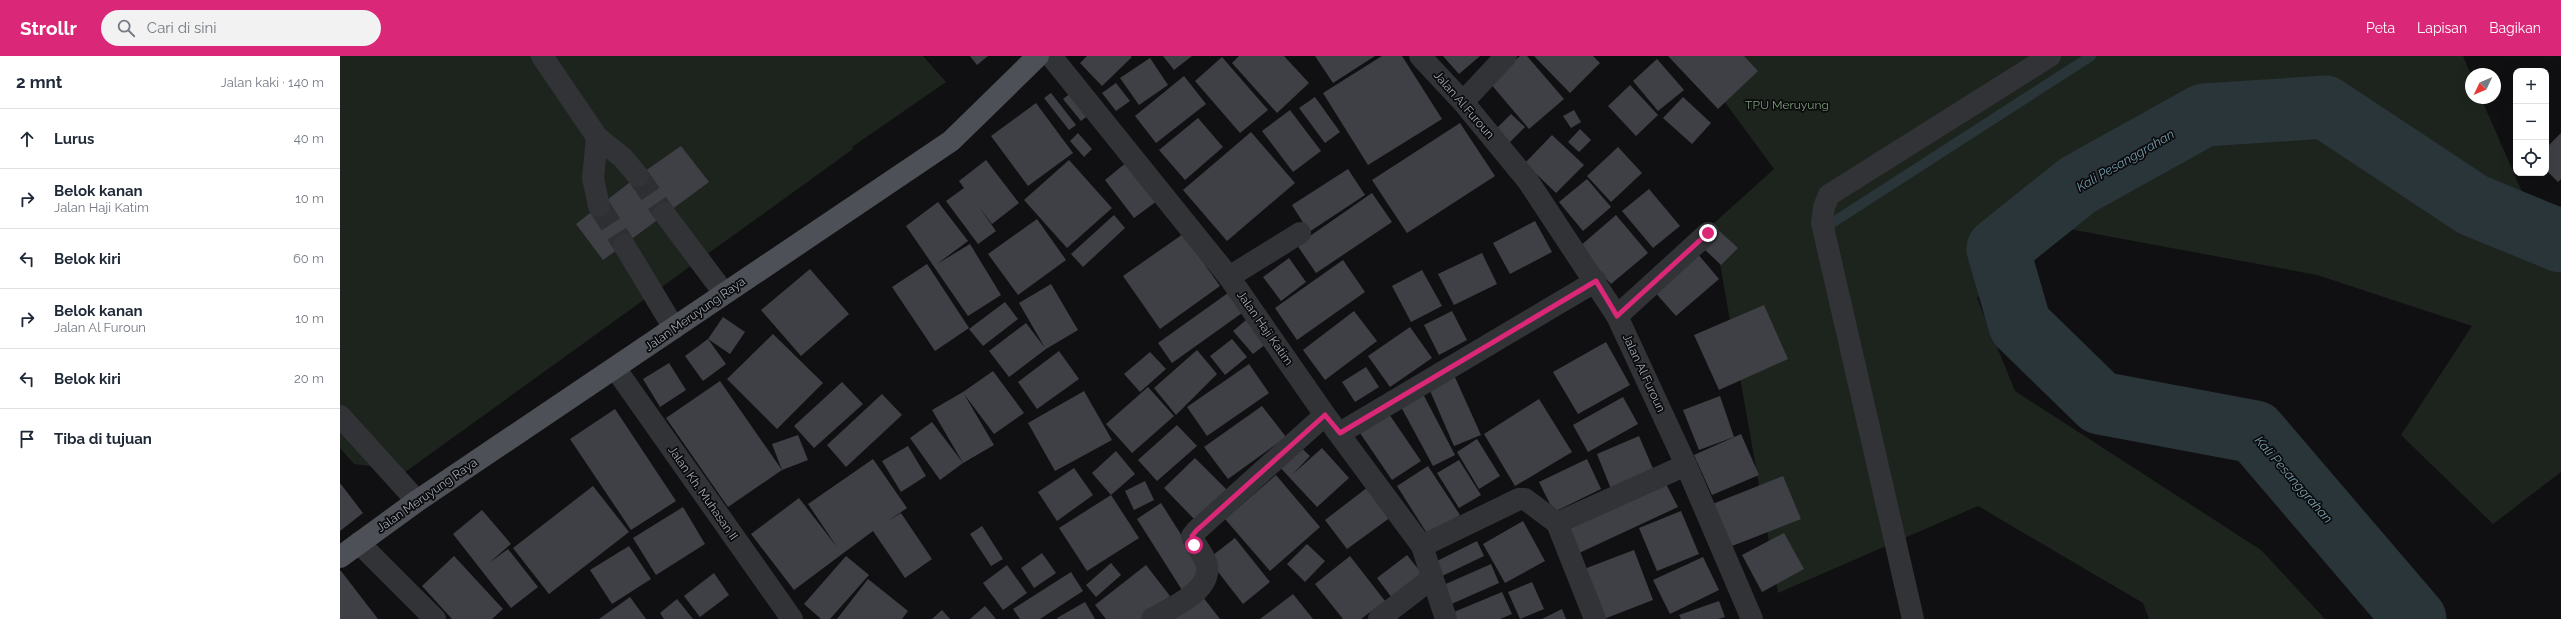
<!DOCTYPE html>
<html lang="id">
<meta charset="utf-8">
<style>
body{margin:0;font-family:Raleway,sans-serif;background:#f2f2f3;color:#1f2937}
.controls{position:absolute;right:12px;top:12px;display:grid;overflow:hidden;border-radius:8px;box-shadow:0 4px 16px #0002}
.controls button{width:36px;height:36px;display:grid;place-items:center;padding:0;border:0;border-bottom:1px solid #e0e1e3;background:#fff;color:#1f2937;font:20px sans-serif}
.compass{position:absolute;left:2125px;top:12px;width:36px;height:36px;border-radius:50%;background:#fff;box-shadow:0 4px 16px #0002;rotate:226deg}
.stop{position:absolute;width:12px;height:12px;margin:-9px;border:3px solid #db2777;border-radius:50%;background:#fff}
.stop.end{background:#db2777;border-color:#fff;box-shadow:0 1px 4px #0008}
.list{margin:0;padding:0;list-style:none}
h2{display:flex;justify-content:space-between;align-items:center;height:52px;margin:0;padding:0 16px;font-size:17px}
h2 small{font-size:13px;font-weight:400;color:#747a83}
.list li{display:grid;grid-template-columns:26px 1fr auto;gap:12px;align-items:center;box-sizing:border-box;height:60px;padding:0 16px;border-top:1px solid #e0e1e3}
.list b{display:block;font-size:15px;white-space:nowrap}
.list p{margin:0;font-size:13px;white-space:nowrap;color:#747a83}
.list em{font-size:13px;font-style:normal;color:#747a83}
.icon{flex:none;width:22px;height:22px;fill:none;stroke:currentColor;stroke-width:2;stroke-linecap:round;stroke-linejoin:round}
.map{position:relative;flex:none;width:2221px;height:563px;overflow:hidden}
header{display:flex;align-items:center;gap:24px;box-sizing:border-box;height:56px;padding:0 20px;background:#db2777;color:#fff}
header strong{font-size:19px}
nav{display:flex;gap:22px;margin-inline-start:auto;font-size:14px}
.search{width:280px;height:36px;background:#f2f2f3;display:flex;align-items:center;gap:10px;box-sizing:border-box;padding:0 14px;border-radius:22px;color:#747a83;font-size:15px}
main{display:flex}
aside{flex:1;background:#fff}
.map>svg:first-child{display:block}
.green{fill:#1d241d}
.lines{fill:none;stroke-linecap:round;stroke-linejoin:round}
.stream{stroke:#2a353a;stroke-width:10}
.river{stroke:#2a353a;stroke-width:63}
.building{fill:#3f4045}
.minor-tunnel{stroke:#2d2f32;stroke-width:22;stroke-dasharray:22 11;stroke-linecap:butt}
.minor{stroke:#313337;stroke-width:22}
.major{stroke:#4d5056;stroke-width:22}
.route{stroke:#db2777;stroke-width:5}
.labels{text-anchor:middle;stroke-width:3.5;stroke-linejoin:round;paint-order:stroke}
.street-label{font-size:12px;fill:#a1a9b3;stroke:#0b0b0d}
.park-label{font-size:12px;fill:#7b9e78;stroke:#0b0b0d}
.water-label{font-size:13px;font-style:italic;fill:#779eaf;stroke:#0b0b0d}
</style>
<header>
<strong>Strollr</strong>
<div class="search"><svg class="icon" aria-label="search" viewBox="0 0 24 24"><circle cx="10" cy="10" r="6"/><path d="M15 15l6 6"/></svg>Cari di sini</div>
<nav><a>Peta</a><a>Lapisan</a><a>Bagikan</a></nav>
</header>
<main>
<aside>
<h2>2 mnt<small>Jalan kaki · 140 m</small></h2>
<ul class="list">
<li><svg class="icon" aria-label="ahead" viewBox="0 0 24 24"><path d="M12 20V5M6 11l6-6 6 6"/></svg><div><b>Lurus</b></div><em>40 m</em></li>
<li><svg class="icon" aria-label="right" viewBox="0 0 24 24"><path d="M7 20v-9h11M14 6l5 5-5 5"/></svg><div><b>Belok kanan</b><p>Jalan Haji Katim</p></div><em>10 m</em></li>
<li><svg class="icon" aria-label="left" viewBox="0 0 24 24"><path d="M17 20v-9H6M10 6l-5 5 5 5"/></svg><div><b>Belok kiri</b></div><em>60 m</em></li>
<li><svg class="icon" aria-label="right" viewBox="0 0 24 24"><path d="M7 20v-9h11M14 6l5 5-5 5"/></svg><div><b>Belok kanan</b><p>Jalan Al Furoun</p></div><em>10 m</em></li>
<li><svg class="icon" aria-label="left" viewBox="0 0 24 24"><path d="M17 20v-9H6M10 6l-5 5 5 5"/></svg><div><b>Belok kiri</b></div><em>20 m</em></li>
<li><svg class="icon" aria-label="arrive" viewBox="0 0 24 24"><path d="M6 21V4h12l-3 4 3 4H6"/></svg><div><b>Tiba di tujuan</b></div></li>
</ul>
</aside>
<div class="map">
<svg width="2221" height="563" viewBox="0 0 2221 563">
<rect width="100%" height="100%" fill="#101012"/>
<g class="green">
<polygon points="0,0 583,0 606,26 512,91 513,93 61,419 45,412 14,408 0,392"/>
<polygon points="1351,0 2123,0 2131,19 2131,42 2141,42 2207,193 2221,208 2221,416 2153,468 2061,379 2132,270 1977,219 1713,170 1637,242 1675,335 1921,494 1985,563 1809,563 1803,547 1638,450 1438,537 1373,168 1434,113"/>
</g>
<g class="lines">
<polyline class="stream" points="1492,167 1751,0"/>
<polyline class="river" points="2075,563 1915,376 1760,347 1680,269 1658,193 1738,129 1864,59 1985,51 2133,149 2221,185"/>
</g>
<g class="building">
<polygon points="630,0 648,0 637,9"/>
<polygon points="747,0 790,0 792,1 762,30 740,7"/>
<polygon points="823,0 852,0 834,14"/>
<polygon points="899,0 944,0 969,27 937,57 892,7"/>
<polygon points="975,0 1035,0 993,27"/>
<polygon points="1042,0 1062,0 1102,63 1028,109 983,37"/>
<polygon points="1103,0 1140,0 1119,18"/>
<polygon points="1180,0 1187,0 1224,43 1189,73 1150,27"/>
<polygon points="1194,0 1253,0 1260,7 1230,37"/>
<polygon points="1328,0 1404,0 1418,15 1378,53"/>
<polygon points="882,1 928,54 900,77 855,25"/>
<polygon points="810,2 828,29 799,49 780,22"/>
<polygon points="1317,3 1344,34 1318,55 1293,25"/>
<polygon points="844,20 866,48 816,87 795,60"/>
<polygon points="776,27 790,45 776,55 762,37"/>
<polygon points="1290,29 1318,59 1296,80 1268,50"/>
<polygon points="732,36 750,58 741,65 723,43"/>
<polygon points="711,37 736,69 729,74 704,42"/>
<polygon points="975,41 1000,76 985,87 959,52"/>
<polygon points="1343,41 1371,67 1352,88 1323,62"/>
<polygon points="696,47 733,97 688,130 651,80"/>
<polygon points="950,54 981,95 953,116 922,75"/>
<polygon points="1234,54 1241,66 1231,72 1223,60"/>
<polygon points="1171,58 1185,71 1168,88 1154,75"/>
<polygon points="858,62 883,91 845,124 819,94"/>
<polygon points="1120,67 1155,120 1067,177 1032,124"/>
<polygon points="1240,73 1251,84 1239,96 1228,86"/>
<polygon points="911,76 955,127 887,185 843,134"/>
<polygon points="738,77 752,93 744,101 730,85"/>
<polygon points="2221,77 2221,123 2218,126 2206,114 2206,92"/>
<polygon points="1212,79 1244,109 1216,137 1185,107"/>
<polygon points="341,90 369,126 263,204 236,168 298,120"/>
<polygon points="1278,91 1302,117 1271,146 1247,120"/>
<polygon points="646,104 679,147 652,168 639,151 656,175 638,188 606,145 624,132 619,125"/>
<polygon points="729,104 772,152 727,192 684,144"/>
<polygon points="787,106 817,145 794,162 765,124"/>
<polygon points="1008,113 1025,139 969,176 952,149"/>
<polygon points="1247,123 1271,151 1243,175 1219,146"/>
<polygon points="1309,133 1340,170 1313,192 1282,155"/>
<polygon points="1032,137 1052,166 976,217 957,189"/>
<polygon points="598,146 628,185 597,208 630,188 661,239 628,260 566,170"/>
<polygon points="774,159 785,172 743,211 731,198"/>
<polygon points="1276,159 1308,197 1271,228 1239,191"/>
<polygon points="697,163 726,204 678,239 648,198"/>
<polygon points="1195,165 1212,196 1170,218 1153,187"/>
<polygon points="1377,173 1398,192 1381,209 1361,190"/>
<polygon points="843,178 880,230 820,273 783,220"/>
<polygon points="1142,197 1157,228 1114,249 1098,218"/>
<polygon points="1357,197 1379,223 1336,260 1313,234"/>
<polygon points="949,202 966,226 941,245 923,221"/>
<polygon points="1003,204 1025,236 957,284 935,252"/>
<polygon points="587,208 629,272 595,295 552,231"/>
<polygon points="470,213 509,258 461,300 421,254"/>
<polygon points="1082,214 1102,250 1071,266 1052,230"/>
<polygon points="711,228 738,274 706,293 669,321 649,295 686,267 705,292 679,247"/>
<polygon points="888,237 902,257 832,307 818,287"/>
<polygon points="665,246 678,263 643,290 629,273"/>
<polygon points="1424,249 1448,303 1379,334 1354,279"/>
<polygon points="1014,255 1037,285 985,324 963,294"/>
<polygon points="1112,255 1127,284 1099,299 1084,269"/>
<polygon points="383,261 405,276 390,298 368,283"/>
<polygon points="906,264 926,288 913,298 893,275"/>
<polygon points="1070,271 1092,302 1050,331 1028,300"/>
<polygon points="433,278 483,327 437,373 387,323"/>
<polygon points="368,283 386,308 363,325 345,300"/>
<polygon points="892,283 907,301 885,319 870,300"/>
<polygon points="1266,286 1290,329 1238,358 1213,316"/>
<polygon points="857,294 877,318 836,359 814,332"/>
<polygon points="719,295 739,323 697,353 678,326"/>
<polygon points="810,296 826,313 800,336 784,318"/>
<polygon points="329,307 346,334 320,351 303,323"/>
<polygon points="909,308 929,337 867,380 847,351"/>
<polygon points="1026,311 1039,331 1015,346 1002,326"/>
<polygon points="653,315 684,357 654,378 624,338 654,389 623,407 600,424 570,382 592,366 623,407 592,354 623,336"/>
<polygon points="1114,319 1141,379 1114,390 1088,330"/>
<polygon points="380,325 442,414 388,451 326,362"/>
<polygon points="502,326 523,348 474,392 454,370"/>
<polygon points="808,331 834,360 792,397 766,368"/>
<polygon points="744,335 772,384 715,415 688,367"/>
<polygon points="542,338 562,359 506,411 487,389"/>
<polygon points="1083,338 1115,399 1093,410 1060,349"/>
<polygon points="1380,340 1394,381 1359,394 1343,354"/>
<polygon points="1283,341 1298,368 1248,396 1233,369"/>
<polygon points="1199,343 1232,396 1175,430 1144,378"/>
<polygon points="922,350 946,381 888,423 864,391"/>
<polygon points="275,353 336,445 291,474 230,383"/>
<polygon points="1049,358 1081,405 1052,424 1020,377"/>
<polygon points="837,369 857,390 817,425 798,404"/>
<polygon points="1401,378 1419,419 1372,439 1354,399"/>
<polygon points="458,379 468,404 442,414 432,388"/>
<polygon points="1299,380 1314,415 1271,433 1257,398"/>
<polygon points="1137,383 1160,420 1139,433 1117,396"/>
<polygon points="956,387 970,400 953,418 982,392 1009,422 977,451 936,407"/>
<polygon points="568,390 586,420 561,436 542,405"/>
<polygon points="776,395 795,418 771,439 752,417"/>
<polygon points="855,402 887,434 856,465 824,432"/>
<polygon points="533,403 567,452 548,465 561,457 592,503 565,522 533,475 454,534 411,478 459,442 497,491 468,448"/>
<polygon points="1247,403 1261,433 1214,456 1199,426"/>
<polygon points="1119,404 1141,439 1119,452 1097,417"/>
<polygon points="1088,410 1120,459 1088,479 1057,430"/>
<polygon points="734,412 753,439 717,465 698,436"/>
<polygon points="936,419 980,471 930,515 885,463"/>
<polygon points="1443,420 1461,463 1387,492 1370,449"/>
<polygon points="805,425 814,444 794,454 785,435"/>
<polygon points="1325,426 1338,451 1237,498 1225,473"/>
<polygon points="0,427 23,457 0,475"/>
<polygon points="253,430 289,476 209,538 173,492"/>
<polygon points="1028,431 1051,461 1007,493 985,464"/>
<polygon points="771,439 799,482 747,515 719,472"/>
<polygon points="821,447 866,518 842,534 797,463"/>
<polygon points="343,451 365,488 316,519 293,482"/>
<polygon points="142,454 171,488 149,507 168,493 198,531 171,552 113,478"/>
<polygon points="1341,455 1359,498 1317,515 1299,472"/>
<polygon points="1183,465 1205,505 1165,527 1143,488"/>
<polygon points="642,470 663,503 651,510 630,478"/>
<polygon points="1444,477 1464,513 1422,536 1402,499"/>
<polygon points="895,482 930,526 903,548 868,503"/>
<polygon points="1137,485 1144,500 1098,522 1091,508"/>
<polygon points="967,488 985,505 965,526 947,508"/>
<polygon points="289,490 311,523 272,548 250,514"/>
<polygon points="1294,494 1313,544 1264,563 1244,513"/>
<polygon points="702,497 716,517 694,532 681,512"/>
<polygon points="1067,499 1083,519 1052,542 1037,522"/>
<polygon points="114,500 163,553 152,563 112,563 82,530"/>
<polygon points="506,500 529,519 490,563 481,563 464,548"/>
<polygon points="1010,500 1045,545 1021,563 1003,563 975,528"/>
<polygon points="1363,501 1379,534 1330,558 1313,524"/>
<polygon points="771,507 781,519 756,541 746,529"/>
<polygon points="1151,508 1159,527 1107,550 1099,531"/>
<polygon points="667,509 687,537 663,554 643,527"/>
<polygon points="806,509 830,540 801,563 766,563 755,549"/>
<polygon points="0,515 1,515 38,563 0,563"/>
<polygon points="731,516 743,535 700,563 680,563 673,553"/>
<polygon points="374,517 389,539 360,561 344,540"/>
<polygon points="528,523 568,555 562,563 497,563"/>
<polygon points="1192,526 1204,553 1180,563 1168,536"/>
<polygon points="859,536 880,563 825,563"/>
<polygon points="1162,536 1172,558 1160,563 1116,563 1114,556"/>
<polygon points="953,538 973,563 920,563"/>
<polygon points="290,541 306,563 259,563"/>
<polygon points="337,543 353,563 324,563 320,557"/>
<polygon points="1379,545 1385,561 1378,563 1341,563 1339,559"/>
<polygon points="745,546 755,563 718,563 717,562"/>
<polygon points="645,550 656,563 630,563"/>
<polygon points="1222,553 1226,563 1202,563"/>
<polygon points="602,554 610,563 592,563"/>
</g>
<g class="lines">
<g class="minor-tunnel">
<polyline points="298,120 324,157"/>
<polyline points="259,150 284,189"/>
</g>
<g class="minor">
<polyline points="202,0 257,81"/>
<polyline points="711,0 889,221 985,359 1082,490 1106,563"/>
<polyline points="1080,0 1123,46 1188,125 1277,260 1346,409 1412,563"/>
<polyline points="1123,46 1166,0"/>
<polyline points="259,150 253,122 257,81 283,102 298,120"/>
<polyline points="324,157 384,237"/>
<polyline points="284,189 334,272"/>
<polyline points="889,221 960,177"/>
<polyline points="1277,260 1368,177"/>
<polyline points="275,312 452,563"/>
<polyline points="0,360 77,445"/>
<polyline points="1000,377 1256,225"/>
<polyline points="1217,467 1346,409"/>
<polyline points="19,487 95,563"/>
<polyline points="1082,490 1179,443 1185,443 1217,467 1255,563"/>
<path d="M812,563C830,552 871,536 867,510C866,500 855,491 852,480L856,475L985,359"/>
<polyline points="1039,563 1091,523"/>
<polyline points="1573,563 1482,167 1484,151 1489,139 1710,0"/>
</g>
<polyline class="major" points="0,501 77,445 611,85 698,0"/>
</g>
<g class="lines">
<polyline class="route" points="854,489 852,480 856,475 985,359 1000,377 1256,225 1277,260 1368,177"/>
</g>
<g class="labels">
<g class="street-label">
<text transform="translate(1124 49) rotate(49)" y="4">Jalan Al Furoun</text>
<text transform="translate(355 258) rotate(-35)" y="4">Jalan Meruyung Raya</text>
<text transform="translate(925 272) rotate(55)" y="4">Jalan Haji Katim</text>
<text transform="translate(1304 317) rotate(65)" y="4">Jalan Al Furoun</text>
<text transform="translate(363 437) rotate(55)" y="4">Jalan Kh. Muhasan II</text>
<text transform="translate(87 439) rotate(-35)" y="4">Jalan Meruyung Raya</text>
</g>
<g class="park-label">
<text x="1447" y="53">TPU Meruyung</text>
</g>
<g class="water-label">
<text transform="translate(1785 104) rotate(-30)" y="5">Kali Pesanggrahan</text>
<text transform="translate(1954 423) rotate(49)" y="5">Kali Pesanggrahan</text>
</g>
</g>
</svg>
<div class="controls">
<button>+</button>
<button>−</button>
<button><svg class="icon" aria-label="locate" viewBox="0 0 24 24"><circle cx="12" cy="12" r="6"/><path d="M12 2v4M12 18v4M2 12h4M18 12h4"/></svg></button>
</div>
<svg class="compass" viewBox="-18 -18 36 36"><path d="M0-13l5 13h-10z" fill="#e53935"/><path d="M0 13l5-13h-10z" fill="#747a83"/></svg>
<div class="stop" style="left:854px;top:489px"></div>
<div class="stop end" style="left:1368px;top:177px"></div>
</div>
</main>
